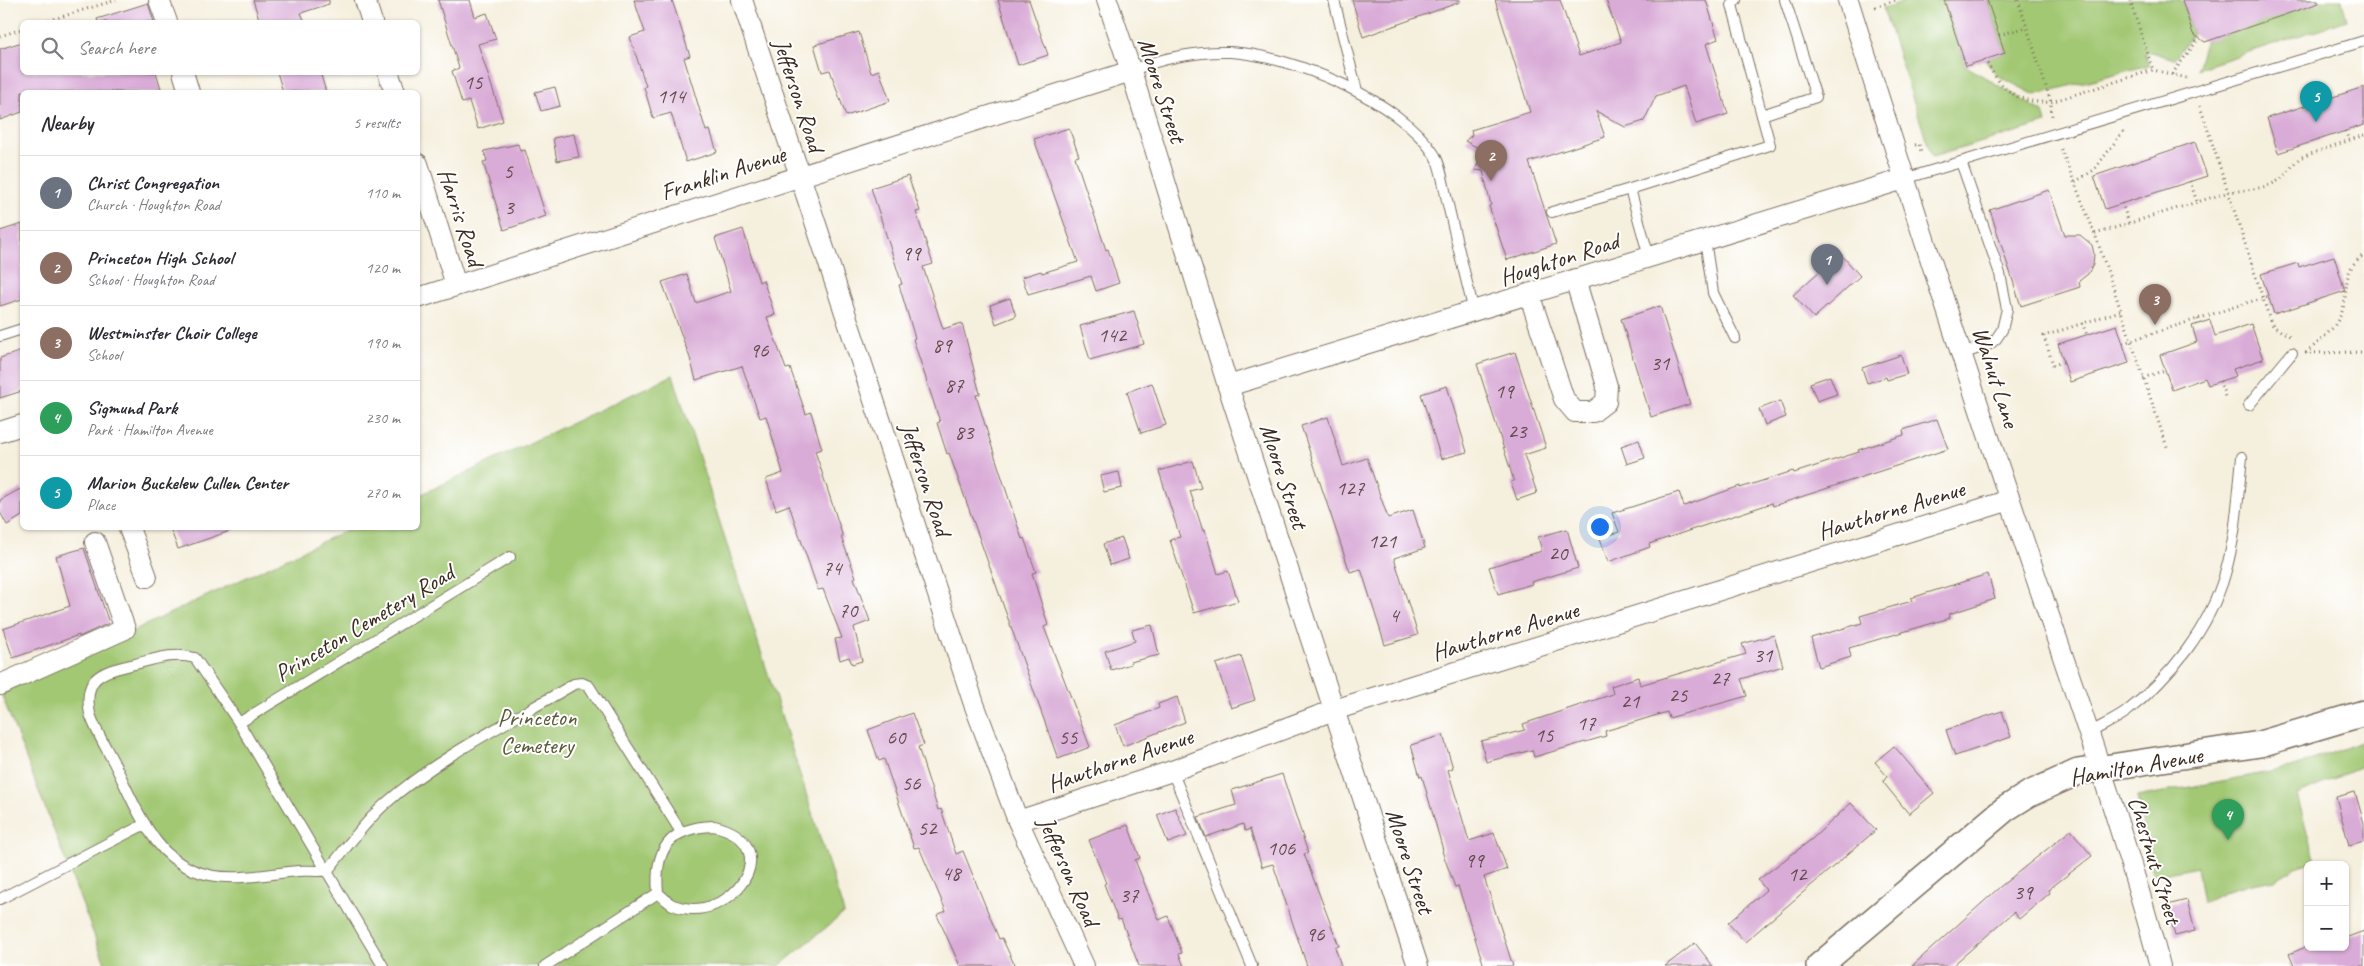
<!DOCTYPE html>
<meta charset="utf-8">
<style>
body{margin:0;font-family:Caveat,sans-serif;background:#f2f2f3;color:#2b2b33}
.controls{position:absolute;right:15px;bottom:15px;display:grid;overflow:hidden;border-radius:8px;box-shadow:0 1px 4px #0004}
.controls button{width:45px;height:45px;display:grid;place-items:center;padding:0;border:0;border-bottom:1px solid #e1e1e2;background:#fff;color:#2b2b33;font:25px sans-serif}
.you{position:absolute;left:1599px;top:526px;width:18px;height:18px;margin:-12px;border:4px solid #fff;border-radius:50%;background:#1a73e8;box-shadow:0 0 0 8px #1a73e833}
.badge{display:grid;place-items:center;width:32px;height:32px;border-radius:50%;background:#7c3aed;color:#fff;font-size:16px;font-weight:700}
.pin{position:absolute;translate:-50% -41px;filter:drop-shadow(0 1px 2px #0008)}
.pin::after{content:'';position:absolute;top:26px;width:18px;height:15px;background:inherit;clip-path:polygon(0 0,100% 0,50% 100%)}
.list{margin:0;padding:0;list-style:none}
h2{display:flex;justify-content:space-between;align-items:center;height:65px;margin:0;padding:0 20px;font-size:21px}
h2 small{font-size:16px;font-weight:400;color:#7c7c81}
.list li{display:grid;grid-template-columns:32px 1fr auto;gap:15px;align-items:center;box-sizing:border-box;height:75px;padding:0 20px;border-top:1px solid #e1e1e2}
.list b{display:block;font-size:19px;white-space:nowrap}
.list p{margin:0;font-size:16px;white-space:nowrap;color:#7c7c81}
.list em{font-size:16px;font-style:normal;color:#7c7c81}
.icon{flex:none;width:28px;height:28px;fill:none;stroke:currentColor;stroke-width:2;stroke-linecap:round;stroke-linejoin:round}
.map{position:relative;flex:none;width:2364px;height:966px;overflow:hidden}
.search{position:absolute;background:#fff;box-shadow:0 1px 4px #0004;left:20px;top:20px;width:400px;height:55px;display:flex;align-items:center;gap:12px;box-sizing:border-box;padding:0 18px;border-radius:8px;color:#7c7c81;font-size:19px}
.panel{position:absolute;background:#fff;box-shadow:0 1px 4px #0004;left:20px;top:90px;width:400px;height:440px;border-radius:8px}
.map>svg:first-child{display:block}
.green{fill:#a2c873;stroke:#6e7948}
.building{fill:#d9abd7}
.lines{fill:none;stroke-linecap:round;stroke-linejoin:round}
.service-casing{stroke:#7c6f61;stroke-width:12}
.minor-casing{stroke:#7c6f61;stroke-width:22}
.tertiary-casing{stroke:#7c6f61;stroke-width:28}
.path{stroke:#7c6f61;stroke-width:3;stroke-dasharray:1 4;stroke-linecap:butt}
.service{stroke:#fff;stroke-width:10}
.minor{stroke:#fff;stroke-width:20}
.tertiary{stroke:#fff;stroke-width:25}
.labels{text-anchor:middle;stroke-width:4;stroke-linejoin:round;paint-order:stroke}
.number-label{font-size:21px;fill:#624a4c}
.street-label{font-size:24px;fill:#3b2a1e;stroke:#fff}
.park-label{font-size:24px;fill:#5a5938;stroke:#fff}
</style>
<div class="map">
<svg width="2364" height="966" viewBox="0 0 2364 966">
<rect width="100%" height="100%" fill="#fff"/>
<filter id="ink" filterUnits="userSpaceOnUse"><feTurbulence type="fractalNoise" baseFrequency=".02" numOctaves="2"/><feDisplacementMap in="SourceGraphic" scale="10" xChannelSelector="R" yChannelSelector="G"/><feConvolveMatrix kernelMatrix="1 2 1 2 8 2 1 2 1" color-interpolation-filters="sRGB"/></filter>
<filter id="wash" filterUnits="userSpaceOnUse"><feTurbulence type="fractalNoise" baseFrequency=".0096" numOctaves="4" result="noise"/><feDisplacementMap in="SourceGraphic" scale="20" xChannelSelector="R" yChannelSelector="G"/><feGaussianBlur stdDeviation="1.12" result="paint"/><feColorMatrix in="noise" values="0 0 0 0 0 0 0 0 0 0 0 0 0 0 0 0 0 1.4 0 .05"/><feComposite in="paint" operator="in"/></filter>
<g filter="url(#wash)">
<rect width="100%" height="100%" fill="#f5efdd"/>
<g class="green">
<polygon points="1909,0 1944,0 1966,66 2043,112 2046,123 1932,157 1883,8"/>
<polygon points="1987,0 2182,0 2193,34 2174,59 2152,52 2144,54 2149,65 2035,95 1997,75 1985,59 2005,53"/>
<polygon points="2296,0 2342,0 2347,20 2197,69 2205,42"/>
<polygon points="673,375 844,913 779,966 106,966 1,693 351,528 418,528 418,496"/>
<polygon points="2364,741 2364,766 2297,795 2315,861 2296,867 2275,880 2236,887 2203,903 2197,867 2153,876 2137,797 2291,768"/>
</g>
<g id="blocks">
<g class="building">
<polygon points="253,0 329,0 329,4 301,13 305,22 260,22"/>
<polygon points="438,0 470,0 475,17 487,13 496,39 478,44 503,121 478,129 469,101 462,103 452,71 459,68"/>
<polygon points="634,0 672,0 690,56 684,58 706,131 710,130 717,152 686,162 671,113 653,118 644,87 646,86 630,37 645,32"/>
<polygon points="998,0 1029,0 1048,55 1018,65"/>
<polygon points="1352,0 1460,0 1460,2 1363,37"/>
<polygon points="1495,0 1560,0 1579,56 1621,42 1606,0 1706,0 1718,39 1706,44 1728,114 1696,124 1684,86 1656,96 1644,121 1625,127 1596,111 1605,137 1529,162 1556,244 1507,260 1489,206 1491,205 1483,171 1475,170 1484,151 1465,141 1472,135 1471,130 1530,112"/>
<polygon points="1944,0 1987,0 2005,53 1966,66"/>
<polygon points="2182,0 2318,0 2319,3 2205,42 2193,34"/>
<polygon points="148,3 154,22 98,22 97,19"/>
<polygon points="859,32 871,73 879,70 890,101 846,116 830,70 822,72 814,45"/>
<polygon points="22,42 22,72 156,72 162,92 22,92 22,112 0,120 0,49"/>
<polygon points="277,72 320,72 326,92 283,92"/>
<polygon points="555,87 560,106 541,111 535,92"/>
<polygon points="2364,87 2364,125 2278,153 2267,118"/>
<polygon points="1069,128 1079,156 1075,157 1106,250 1108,249 1119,283 1096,291 1091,276 1028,294 1022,277 1041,271 1042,273 1078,262 1034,139"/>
<polygon points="574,134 579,157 557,161 553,138"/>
<polygon points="2195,142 2207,176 2105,209 2094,176"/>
<polygon points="518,144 520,151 525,150 546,216 504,230 483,162 487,161 484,151"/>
<polygon points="908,176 920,211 916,212 933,264 923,267 943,329 962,323 980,394 976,395 990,441 1022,539 1024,538 1036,572 1032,573 1048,625 1044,627 1090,747 1058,759 949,453 947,454 937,423 940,422 913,339 915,338 899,285 902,284 871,188"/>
<polygon points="2049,190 2065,235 2080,235 2092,245 2094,254 2093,265 2088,274 2079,281 2080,287 2021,306 1990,210"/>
<polygon points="22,224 22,299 0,306 0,231"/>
<polygon points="743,229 759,282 763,280 775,315 767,317 786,369 790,368 806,414 811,412 822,449 815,451 843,537 841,537 856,577 854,578 870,621 854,627 862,661 852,664 849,657 840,660 835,639 842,638 823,589 818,590 789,505 776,510 766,479 783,473 766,416 760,418 742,366 696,380 690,358 662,282 687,274 696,303 731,291 715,238"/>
<polygon points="1840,253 1860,276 1814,318 1793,295"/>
<polygon points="2334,256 2345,291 2274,314 2261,274 2298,263 2299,267"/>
<polygon points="1010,298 1016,316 996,324 990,305"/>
<polygon points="1660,306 1690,404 1651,417 1621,319"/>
<polygon points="1134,311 1144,344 1090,360 1080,326"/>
<polygon points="2210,320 2215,336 2251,324 2263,359 2233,369 2236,376 2208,385 2205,378 2172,390 2160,355 2197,342 2192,326"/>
<polygon points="2117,325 2129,363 2070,382 2058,344"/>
<polygon points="22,351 22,391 0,398 0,358"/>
<polygon points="1515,352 1546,448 1524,455 1537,493 1517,500 1511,482 1514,481 1477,364"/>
<polygon points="1901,355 1907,374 1887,380 1886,377 1867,383 1862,368"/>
<polygon points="1830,376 1837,394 1817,401 1810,383"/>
<polygon points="1152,383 1166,425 1141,433 1127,392"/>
<polygon points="1447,386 1467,452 1441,459 1421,394"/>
<polygon points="1780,401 1786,417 1765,425 1759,409"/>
<polygon points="1328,417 1343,466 1367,458 1388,518 1413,510 1425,548 1394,558 1418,635 1385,645 1361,569 1350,572 1301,426"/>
<polygon points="1937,419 1948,449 1773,506 1772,503 1649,544 1650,547 1608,562 1600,538 1619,532 1612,513 1679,492 1684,506 1740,486 1740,488 1793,471 1794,473 1859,452 1858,450 1904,435 1903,430"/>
<polygon points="1639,440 1645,458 1627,464 1621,446"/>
<polygon points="1193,461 1201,488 1190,491 1203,531 1205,530 1218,574 1228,571 1238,601 1194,613 1170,540 1180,537 1159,471"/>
<polygon points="1119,472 1122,488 1104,492 1100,476"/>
<polygon points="22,488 22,516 7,525 0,512 0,500"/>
<polygon points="170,528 232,528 233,530 178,549"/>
<polygon points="1567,529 1578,568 1531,582 1532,584 1498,594 1489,567 1542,551 1538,537"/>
<polygon points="1122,538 1129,559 1110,565 1103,544"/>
<polygon points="84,548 109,623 79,637 79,635 13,658 3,629 70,606 56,556"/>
<polygon points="1988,574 1995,599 1949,614 1950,618 1849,648 1851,657 1819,667 1811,638 1862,623 1860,616 1912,601 1911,598"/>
<polygon points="1152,625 1159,655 1130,662 1131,664 1111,670 1105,651 1135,641 1132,630"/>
<polygon points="1774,635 1783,666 1741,679 1747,696 1669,718 1667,712 1605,731 1606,736 1534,757 1532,750 1486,762 1481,741 1525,730 1523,724 1613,694 1611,686 1638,677 1640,685 1746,654 1742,644"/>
<polygon points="1241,656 1255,700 1231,708 1216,664"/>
<polygon points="1177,697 1185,722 1123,746 1115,725 1159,708 1158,704"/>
<polygon points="2002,711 2011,737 1955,756 1946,730"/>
<polygon points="912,713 924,745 918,747 938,810 941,809 956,854 963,851 999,939 1002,938 1015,966 960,966 937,915 946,911 919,847 914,848 884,759 879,761 868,730"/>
<polygon points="1443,735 1453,768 1448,770 1469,841 1494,833 1507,869 1484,877 1513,966 1484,966 1458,886 1455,887 1442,851 1443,850 1422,776 1420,777 1411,745"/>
<polygon points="1894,746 1934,793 1909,814 1883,782 1887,776 1875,762"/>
<polygon points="1282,774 1308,853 1304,854 1339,946 1335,947 1341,966 1307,966 1273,864 1262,867 1250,829 1245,831 1243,824 1206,837 1198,817 1236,805 1232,790"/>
<polygon points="2355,792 2364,823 2364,841 2349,845 2336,797"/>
<polygon points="1851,803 1876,830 1745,942 1728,923 1766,890 1758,880 1812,839"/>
<polygon points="1175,808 1187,836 1168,843 1157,815"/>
<polygon points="1128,825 1140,858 1135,860 1159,920 1168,916 1182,953 1179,954 1184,966 1139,966 1121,919 1118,920 1104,884 1106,883 1089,840"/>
<polygon points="2071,830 2092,856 2048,890 2050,893 2019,919 2014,912 1952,966 1912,966 2001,886"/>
<polygon points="2187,900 2195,931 2175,936 2167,905"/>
<polygon points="2364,931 2364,966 2294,966 2289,954 2306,947 2345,947 2345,938"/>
<polygon points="1695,943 1713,966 1665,966"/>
</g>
</g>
</g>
<g filter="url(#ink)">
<use href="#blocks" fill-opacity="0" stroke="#7c6f61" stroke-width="1"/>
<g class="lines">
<g class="service-casing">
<g id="service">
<polyline points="1334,0 1357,91"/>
<path d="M1131,71C1160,58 1198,51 1230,52C1292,55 1400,101 1434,154C1442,166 1445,195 1449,209C1457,244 1466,278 1474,312"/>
<polyline points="1762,115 1816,97 1785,0"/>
<polyline points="1961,162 2000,274 2007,309 2002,330 1996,339 1990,344 1962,354"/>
<polyline points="1904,179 2364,41"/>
<polyline points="1552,212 1630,189"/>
<polyline points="1705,240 1713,293 1735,338"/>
<polyline points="1649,257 1630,189 1770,145 1732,5 1736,0"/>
<polyline points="0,336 22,329"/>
<polyline points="2249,405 2292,353"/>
<polyline points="239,723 510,557"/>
<path d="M2089,733C2101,726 2115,720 2126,712C2170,678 2209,629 2225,574C2236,537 2238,496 2242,457"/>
<polyline points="1172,771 1252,966"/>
<path d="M714,826C790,843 731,928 673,905C668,903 663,897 658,893C654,850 669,827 714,826Z"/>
<polyline points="0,899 145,824"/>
<path d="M383,966L239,723L195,658C175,652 155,659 135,664C123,667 103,670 94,681C87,690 88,704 90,714C96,732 107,749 115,765C128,791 139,819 157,842C166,854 179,864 193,870C226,884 263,874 298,871C308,870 318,872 328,870C346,848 364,823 385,804C439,756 512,721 574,684L582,683L589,686L681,832"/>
<polyline points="545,966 658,893"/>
</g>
</g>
<g class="minor-casing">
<g id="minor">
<polyline points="159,0 167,22"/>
<polyline points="365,0 372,22"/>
<polyline points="742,0 974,704 1018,821 1084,966"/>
<polyline points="1107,0 1131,71 1228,386 1418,966"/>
<path d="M1848,0C1903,175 1959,350 2018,524C2067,671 2120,816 2160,966"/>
<polyline points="183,72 189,92"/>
<polyline points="388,72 395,92"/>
<polyline points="418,164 456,285"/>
<polyline points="1529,294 1564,399 1575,412 1593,412 1606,402 1607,386 1575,279"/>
<polyline points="418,298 1131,71"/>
<polyline points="1228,386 1904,179"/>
<polyline points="0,432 22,425"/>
<polyline points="129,528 147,577"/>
<polyline points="0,685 125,629 95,542"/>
<polyline points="1018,821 1172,771 1334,710 2010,500"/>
</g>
</g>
<g class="tertiary-casing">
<polyline id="tertiary" points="1819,966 2005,809 2029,794 2078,772 2260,744 2364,713"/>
</g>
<g class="path">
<polyline points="2018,0 2051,102 2052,118"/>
<polyline points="2130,0 2153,70"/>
<polyline points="1875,7 1896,0"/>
<polyline points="44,22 116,0"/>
<polyline points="1999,35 2027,27"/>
<polyline points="0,36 22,29"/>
<path d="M1985,59C2000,89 2017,104 2051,102L2153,70L2187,78"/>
<polyline points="2172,74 2199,38"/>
<path d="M2200,106L2271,323C2277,331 2285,332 2292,338"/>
<polyline points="2345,131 2349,140"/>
<polyline points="1915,145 1919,144 1921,152"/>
<polyline points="2061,149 2095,234 2168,450"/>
<polyline points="2190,181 2197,202"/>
<polyline points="2075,182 2094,170 2125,129"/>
<polyline points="2122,203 2129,223"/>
<path d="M2095,234L2229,192C2246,190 2270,189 2283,177C2291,170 2293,162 2302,157L2364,135"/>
<polyline points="2198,319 2200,324"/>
<polyline points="2082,323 2087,335"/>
<polyline points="2123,343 2268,296"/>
<polyline points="2305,353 2364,352"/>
<path d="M2306,353C2318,342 2332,332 2339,318C2352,295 2338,271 2364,255"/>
<polyline points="2063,362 2053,365 2044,336 2120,311"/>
<polyline points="2143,378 2165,370"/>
<polyline points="2220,381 2226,400"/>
</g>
<use href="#service" class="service"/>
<use href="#minor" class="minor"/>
<use href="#tertiary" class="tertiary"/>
</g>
</g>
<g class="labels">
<g class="number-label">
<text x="473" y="89">15</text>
<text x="671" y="103">114</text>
<text x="508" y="178">5</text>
<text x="509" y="214">3</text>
<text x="911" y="260">99</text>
<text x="1112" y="342">142</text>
<text x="942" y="352">89</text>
<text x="759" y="357">96</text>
<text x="1660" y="370">31</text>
<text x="954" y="392">87</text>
<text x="1504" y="398">19</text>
<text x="1517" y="438">23</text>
<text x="964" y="439">83</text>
<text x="1350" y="495">127</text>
<text x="1382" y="548">121</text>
<text x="1558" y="560">20</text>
<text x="832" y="575">74</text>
<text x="848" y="617">70</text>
<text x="1394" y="622">4</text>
<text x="1763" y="662">31</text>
<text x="1720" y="685">27</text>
<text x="1678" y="702">25</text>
<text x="1630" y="708">21</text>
<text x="1586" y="730">17</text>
<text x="1544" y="742">15</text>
<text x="896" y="744">60</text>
<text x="1068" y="744">55</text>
<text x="911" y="790">56</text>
<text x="927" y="835">52</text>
<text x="1281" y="855">106</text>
<text x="1474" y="867">99</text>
<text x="951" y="880">48</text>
<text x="1797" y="881">12</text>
<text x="2023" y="899">39</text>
<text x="1129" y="902">37</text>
<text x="1315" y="941">96</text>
</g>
<g class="street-label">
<text transform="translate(1162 90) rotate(72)" y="8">Moore Street</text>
<text transform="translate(799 95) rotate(72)" y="8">Jefferson Road</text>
<text transform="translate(723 173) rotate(-18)" y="8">Franklin Avenue</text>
<text transform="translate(461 217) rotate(72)" y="8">Harris Road</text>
<text transform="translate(1559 259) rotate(-18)" y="8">Houghton Road</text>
<text transform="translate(1996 377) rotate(72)" y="8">Walnut Lane</text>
<text transform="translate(1284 476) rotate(72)" y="8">Moore Street</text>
<text transform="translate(926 479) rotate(72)" y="8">Jefferson Road</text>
<text transform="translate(1891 510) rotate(-17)" y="8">Hawthorne Avenue</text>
<text transform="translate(364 623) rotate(-31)" y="8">Princeton Cemetery Road</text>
<text transform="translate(1505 631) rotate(-17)" y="8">Hawthorne Avenue</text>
<text transform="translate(1120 760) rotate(-19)" y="8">Hawthorne Avenue</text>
<text transform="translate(2136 766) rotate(-10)" y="8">Hamilton Avenue</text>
<text transform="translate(2155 860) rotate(73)" y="8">Chestnut Street</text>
<text transform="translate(1410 861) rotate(72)" y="8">Moore Street</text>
<text transform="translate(1069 871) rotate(66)" y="8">Jefferson Road</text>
</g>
<g class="park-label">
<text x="537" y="725">Princeton<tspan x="537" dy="28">Cemetery</tspan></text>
</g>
</g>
</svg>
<div class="controls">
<button>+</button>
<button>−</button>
</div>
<div class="you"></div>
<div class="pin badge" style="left:1827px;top:285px;background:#6b7280">1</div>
<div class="pin badge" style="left:1491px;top:181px;background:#8d6e63">2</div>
<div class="pin badge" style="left:2155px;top:325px;background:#8d6e63">3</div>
<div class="pin badge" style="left:2228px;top:840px;background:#2e9e5b">4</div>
<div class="pin badge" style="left:2316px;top:122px;background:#0f9aa8">5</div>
<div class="search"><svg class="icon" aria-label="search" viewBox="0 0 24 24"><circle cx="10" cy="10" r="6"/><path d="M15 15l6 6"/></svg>Search here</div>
<section class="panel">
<h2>Nearby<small>5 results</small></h2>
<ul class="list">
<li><span class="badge" style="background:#6b7280">1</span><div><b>Christ Congregation</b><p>Church · Houghton Road</p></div><em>110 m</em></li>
<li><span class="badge" style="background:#8d6e63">2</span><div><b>Princeton High School</b><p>School · Houghton Road</p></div><em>120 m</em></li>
<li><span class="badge" style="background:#8d6e63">3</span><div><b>Westminster Choir College</b><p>School</p></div><em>190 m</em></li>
<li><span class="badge" style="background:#2e9e5b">4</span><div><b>Sigmund Park</b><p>Park · Hamilton Avenue</p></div><em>230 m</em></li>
<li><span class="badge" style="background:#0f9aa8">5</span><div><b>Marion Buckelew Cullen Center</b><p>Place</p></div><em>270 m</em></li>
</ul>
</section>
</div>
